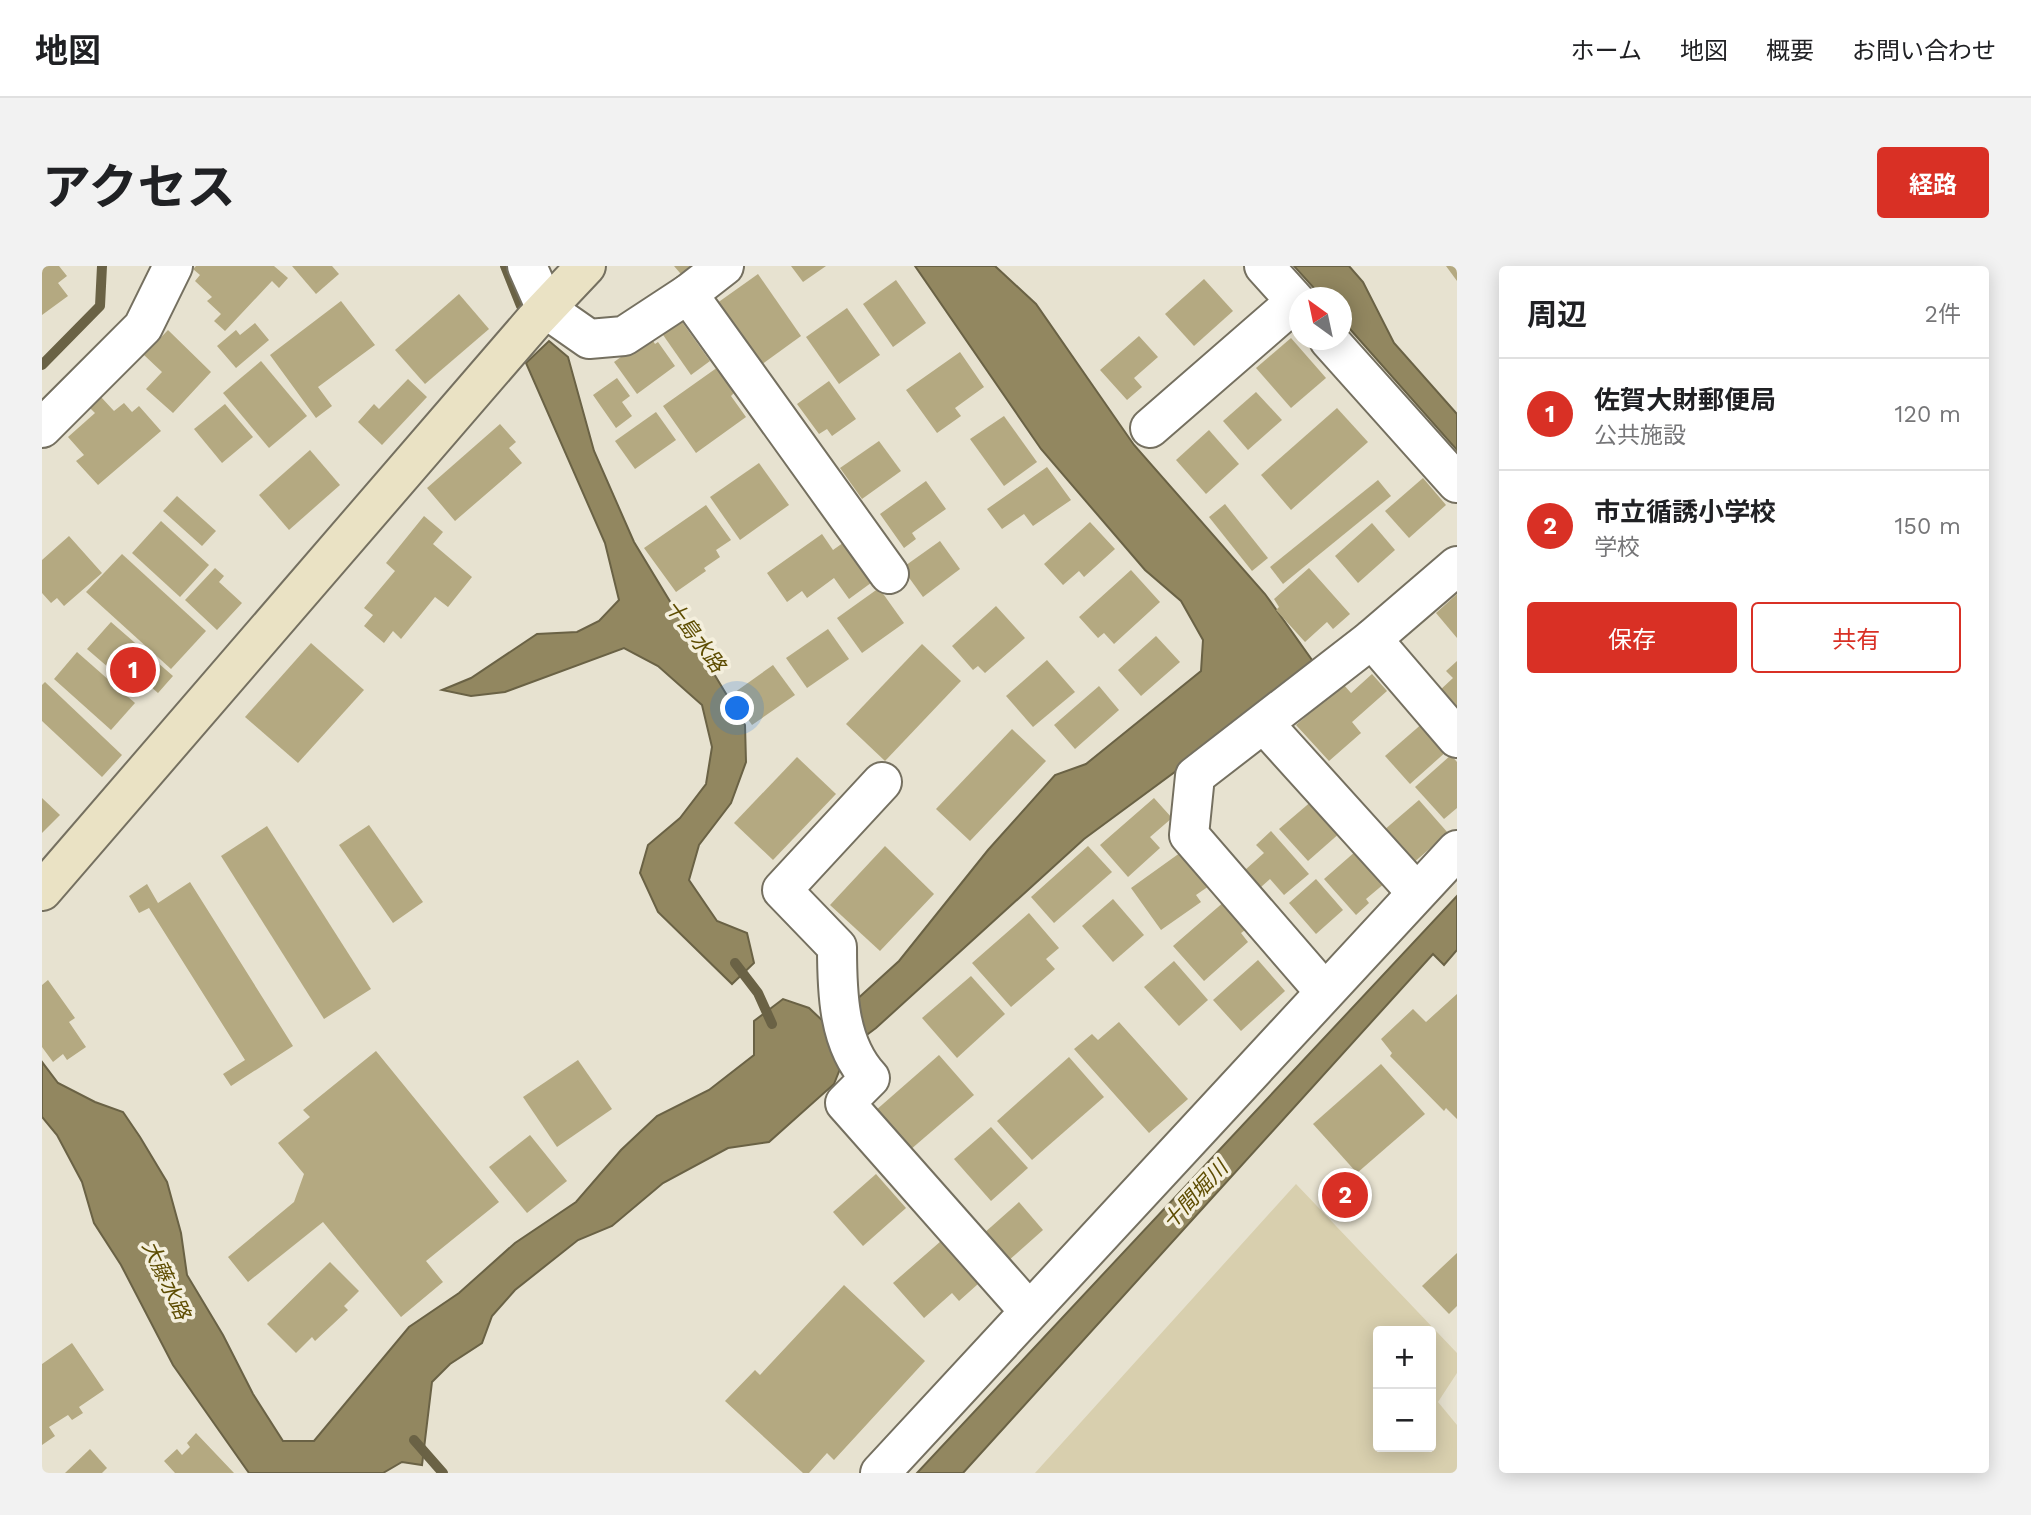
<!DOCTYPE html>
<html lang="ja">
<meta charset="utf-8">
<style>
body{margin:0;font-family:"Work Sans","Noto Sans JP",sans-serif;background:#f2f2f2;color:#202124}
.controls{position:absolute;right:21px;bottom:21px;display:grid;overflow:hidden;border-radius:7px;box-shadow:0 4px 18px #0003}
.controls button{width:63px;height:63px;display:grid;place-items:center;padding:0;border:0;border-bottom:2px solid #e0e0e0;background:#fff;color:#202124;font:35px sans-serif}
.compass{position:absolute;left:1247px;top:21px;width:63px;height:63px;border-radius:50%;background:#fff;box-shadow:0 4px 18px #0003;rotate:327deg}
.you{position:absolute;left:696px;top:443px;width:24px;height:24px;margin:-18px;border:5px solid #fff;border-radius:50%;background:#1a73e8;box-shadow:0 0 0 10px #1a73e833}
.badge{display:grid;place-items:center;width:46px;height:46px;border-radius:50%;background:#d93025;color:#fff;font-size:23px;font-weight:700}
.pin{position:absolute;translate:-50% -50%;border:4px solid #fff;box-shadow:0 2px 7px #0006}
.list{margin:0;padding:0;list-style:none}
h2{display:flex;justify-content:space-between;align-items:center;height:91px;margin:0;padding:0 28px;font-size:30px}
h2 small{font-size:23px;font-weight:400;color:#757577}
.list li{display:grid;grid-template-columns:46px 1fr auto;gap:21px;align-items:center;box-sizing:border-box;height:112px;padding:0 28px;border-top:2px solid #e0e0e0}
.list b{display:block;font-size:26px;white-space:nowrap}
.list p{margin:0;font-size:23px;white-space:nowrap;color:#757577}
.list em{font-size:23px;font-style:normal;color:#757577}
.actions{display:flex;gap:14px;padding:21px 28px}
.actions a{flex:1;padding:16px 0;border:2px solid #d93025;border-radius:7px;text-align:center;font-size:24px;color:#d93025}
.actions .main{background:#d93025;color:#fff}
.map{position:relative;flex:none;width:1415px;height:1207px;overflow:hidden;border-radius:7px}
header{display:flex;align-items:center;gap:42px;box-sizing:border-box;height:98px;padding:0 35px;background:#fff;border-bottom:2px solid #e0e0e0}
header strong{font-size:33px}
nav{display:flex;gap:38px;margin-inline-start:auto;font-size:24px}
.intro{display:flex;align-items:center;justify-content:space-between;box-sizing:border-box;height:168px;padding:0 42px}
h1{margin:0;font-size:49px}
.button{padding:18px 32px;border-radius:7px;background:#d93025;color:#fff;font-size:24px;font-weight:700}
main{display:flex;gap:42px;padding:0 42px}
aside{flex:1;background:#fff;border-radius:7px;box-shadow:0 4px 18px #0003}
.map>svg:first-child{display:block}
.green{fill:#d8cfae;fill-rule:evenodd}
.water{fill:#928760;stroke:#6a6245;stroke-width:2}
.lines{fill:none;stroke-linecap:round;stroke-linejoin:round}
.stream{stroke:#6a6245;stroke-width:10}
.building{fill:#b4a981}
.street-casing{stroke:#757060;stroke-width:42}
.secondary-casing{stroke:#757060;stroke-width:42}
.street{stroke:#fff;stroke-width:38}
.secondary{stroke:#eae2c4;stroke-width:38}
.labels{text-anchor:middle;stroke-width:7;stroke-linejoin:round;paint-order:stroke}
.water-label{font-size:21px;font-style:italic;fill:#5d4c01;stroke:#f4efdd}
</style>
<header>
<strong>地図</strong>
<nav><a>ホーム</a><a>地図</a><a>概要</a><a>お問い合わせ</a></nav>
</header>
<div class="intro"><h1>アクセス</h1><a class="button">経路</a></div>
<main>
<div class="map">
<svg width="1415" height="1207" viewBox="0 0 1415 1207">
<rect width="100%" height="100%" fill="#e7e2d0"/>
<path class="green" d="M1254,918L1415,1087V1107L1396,1136L1415,1159V1207H993ZM1336,1065H1389V1181H1336Z"/>
<g class="water">
<polygon points="873,0 953,0 994,38 1092,179 1223,328 1275,401 1042,573 834,762 806,783 792,818 727,876 686,882 621,917 570,960 536,974 473,1024 450,1050 440,1077 408,1098 390,1116 380,1199 360,1196 341,1207 207,1207 131,1099 79,999 52,957 40,916 15,869 0,851 0,796 16,817 53,836 81,846 98,871 125,916 139,967 145,1009 181,1069 211,1128 241,1175 272,1175 367,1061 417,1027 473,977 534,936 579,884 615,850 667,824 712,789 712,755 741,733 767,742 783,757 812,736 857,695 946,584 1013,509 1044,498 1159,405 1161,374 1139,335 1103,304 999,183"/>
<polygon points="1252,0 1307,0 1321,16 1352,77 1415,148 1415,184 1300,54 1300,32 1280,31"/>
<polygon points="507,75 526,91 552,185 592,276 703,459 704,496 689,537 657,579 647,614 675,655 705,667 712,697 690,718 616,646 598,607 606,579 638,552 664,518 670,481 660,439 616,400 582,382 463,426 429,430 400,424 429,412 495,368 535,366 557,355 577,334 563,277 484,97"/>
<polygon points="1415,630 1415,684 1402,699 1391,688 921,1207 875,1207"/>
</g>
<g class="lines">
<g class="stream">
<polyline points="463,0 479,40"/>
<polyline points="0,99 58,40 60,0"/>
<polyline points="693,697 716,727 730,758"/>
<polyline points="372,1174 401,1207"/>
</g>
</g>
<g class="building">
<polygon points="0,0 17,0 25,10 16,17 26,30 0,49"/>
<polygon points="154,0 232,0 246,12 237,22 230,15 183,65 172,55 179,48 165,35 170,31 153,15 158,9 151,3"/>
<polygon points="250,0 290,0 297,8 274,28"/>
<polygon points="632,0 661,0 644,14"/>
<polygon points="749,0 784,0 761,16"/>
<polygon points="1404,0 1415,0 1415,15"/>
<polygon points="716,8 759,70 715,102 671,40"/>
<polygon points="1162,13 1191,45 1152,80 1123,48"/>
<polygon points="854,14 884,57 851,81 821,38"/>
<polygon points="417,28 447,63 383,118 353,84"/>
<polygon points="299,35 333,79 276,121 290,140 274,152 228,89"/>
<polygon points="805,42 838,89 797,118 764,71"/>
<polygon points="638,53 668,95 649,109 619,66"/>
<polygon points="213,57 227,74 194,102 175,80 194,64 198,69"/>
<polygon points="126,64 169,106 131,147 104,123 120,106 102,89"/>
<polygon points="608,70 613,78 616,76 633,100 595,128 572,96"/>
<polygon points="1097,70 1116,91 1092,112 1100,121 1085,134 1058,104"/>
<polygon points="1249,72 1284,112 1249,142 1214,102"/>
<polygon points="918,86 942,121 913,142 919,150 895,167 864,124"/>
<polygon points="219,95 265,150 227,182 181,127"/>
<polygon points="676,101 693,126 689,130 704,151 654,187 621,140"/>
<polygon points="575,112 588,130 580,136 590,150 574,162 551,129"/>
<polygon points="366,113 385,131 340,179 316,156 332,138 337,143"/>
<polygon points="787,115 814,153 790,170 785,163 777,168 755,138"/>
<polygon points="1214,126 1240,154 1206,184 1181,155"/>
<polygon points="59,131 72,145 82,137 90,146 97,140 119,165 56,219 34,195 42,189 26,171 53,147 48,142"/>
<polygon points="183,138 211,171 180,197 152,163"/>
<polygon points="1295,142 1326,176 1249,244 1219,209"/>
<polygon points="614,146 634,174 593,203 573,175"/>
<polygon points="962,150 995,196 962,220 928,173"/>
<polygon points="458,158 474,176 467,182 480,197 413,255 385,222"/>
<polygon points="1167,164 1197,198 1164,228 1134,194"/>
<polygon points="837,175 859,205 820,233 798,202"/>
<polygon points="268,184 298,219 247,264 217,229"/>
<polygon points="717,197 747,239 698,274 668,231"/>
<polygon points="1005,201 1029,234 991,260 982,248 960,263 945,243"/>
<polygon points="1381,212 1404,239 1367,272 1343,245"/>
<polygon points="1336,214 1349,230 1241,318 1228,301"/>
<polygon points="884,215 904,243 870,267 874,273 862,282 838,248"/>
<polygon points="135,230 174,265 160,280 121,245"/>
<polygon points="1183,238 1226,292 1210,305 1167,251"/>
<polygon points="664,239 689,274 674,284 678,291 662,302 664,305 634,326 602,282"/>
<polygon points="382,250 401,266 391,278 430,311 406,341 393,331 359,373 351,365 342,377 322,360 331,349 322,342 353,305 344,297"/>
<polygon points="119,255 167,299 138,331 90,287"/>
<polygon points="1048,256 1073,283 1042,311 1037,305 1021,319 1002,298"/>
<polygon points="1330,257 1353,284 1316,317 1293,290"/>
<polygon points="780,268 791,284 805,274 833,314 807,333 792,312 765,332 760,325 745,336 725,307"/>
<polygon points="27,270 60,307 22,340 15,332 9,337 0,327 0,294"/>
<polygon points="898,275 918,303 881,331 860,302"/>
<polygon points="80,288 164,365 129,403 44,326"/>
<polygon points="173,302 182,310 177,316 200,337 175,364 143,334"/>
<polygon points="1267,302 1308,348 1291,363 1285,356 1263,376 1234,344 1237,341 1232,333"/>
<polygon points="1089,304 1118,336 1072,378 1062,367 1056,372 1037,351"/>
<polygon points="837,322 862,357 820,387 795,352"/>
<polygon points="1415,328 1415,372 1394,347"/>
<polygon points="954,340 983,372 943,407 936,400 931,404 910,380"/>
<polygon points="69,356 131,410 116,427 91,405 82,415 45,383"/>
<polygon points="786,363 807,393 765,422 744,392"/>
<polygon points="1114,370 1138,396 1099,430 1076,404"/>
<polygon points="269,377 322,424 256,497 203,451"/>
<polygon points="880,378 919,415 843,495 804,458"/>
<polygon points="35,386 93,437 69,464 12,413"/>
<polygon points="1005,394 1033,426 991,461 964,430"/>
<polygon points="1415,395 1415,448 1396,426 1411,412 1404,405"/>
<polygon points="731,399 753,429 710,459 689,429"/>
<polygon points="1330,408 1345,425 1310,456 1319,467 1287,495 1254,459 1301,418 1309,427"/>
<polygon points="3,416 80,489 60,511 0,455 0,419"/>
<polygon points="1057,420 1077,444 1033,483 1012,459"/>
<polygon points="1382,456 1406,484 1368,518 1343,490"/>
<polygon points="970,463 1004,495 928,575 894,543"/>
<polygon points="1409,489 1415,496 1415,542 1402,553 1373,521"/>
<polygon points="755,491 794,528 731,594 692,557"/>
<polygon points="0,532 18,549 0,567"/>
<polygon points="1112,532 1130,552 1108,571 1118,582 1086,611 1058,579"/>
<polygon points="1271,534 1299,566 1266,595 1237,563"/>
<polygon points="1377,534 1406,567 1370,598 1341,565"/>
<polygon points="327,559 381,636 351,657 297,579"/>
<polygon points="225,560 329,723 282,753 179,590"/>
<polygon points="1229,565 1267,608 1242,629 1228,613 1219,621 1203,604 1222,587 1214,579"/>
<polygon points="843,580 892,628 838,685 788,639"/>
<polygon points="1046,580 1070,606 1012,657 989,631"/>
<polygon points="1142,584 1167,620 1154,629 1159,636 1119,664 1089,622"/>
<polygon points="1314,585 1343,617 1324,633 1327,637 1314,649 1282,613"/>
<polygon points="1274,613 1301,644 1274,668 1247,637"/>
<polygon points="148,616 251,780 189,820 181,808 203,794 107,642 97,647 87,630 105,618 116,637"/>
<polygon points="1071,633 1102,669 1071,696 1040,660"/>
<polygon points="1183,635 1206,662 1199,667 1206,676 1162,715 1131,680"/>
<polygon points="987,647 1017,682 1004,693 1013,703 969,741 930,697"/>
<polygon points="1216,694 1243,725 1199,765 1171,734"/>
<polygon points="1132,695 1166,734 1137,760 1102,721"/>
<polygon points="929,710 963,748 915,792 880,752"/>
<polygon points="6,714 33,752 27,756 44,781 25,794 21,788 11,796 0,781 0,719"/>
<polygon points="1415,728 1415,853 1404,842 1402,845 1348,790 1350,787 1339,773 1371,743 1384,756"/>
<polygon points="1077,756 1146,833 1107,867 1032,783 1050,768 1056,774"/>
<polygon points="334,785 457,936 384,995 401,1016 359,1051 281,956 206,1016 186,991 252,936 262,908 236,877 268,851 261,844"/>
<polygon points="897,789 932,829 868,884 833,845"/>
<polygon points="1027,791 1062,831 990,894 955,855"/>
<polygon points="536,794 570,843 515,881 481,831"/>
<polygon points="1339,798 1383,848 1315,907 1271,858"/>
<polygon points="949,861 986,902 949,935 912,893"/>
<polygon points="488,869 525,915 485,947 447,901"/>
<polygon points="834,908 864,942 821,980 791,946"/>
<polygon points="977,936 1001,964 966,995 941,968"/>
<polygon points="899,975 936,1018 917,1035 910,1027 882,1052 851,1017"/>
<polygon points="1415,987 1415,1040 1407,1048 1380,1020"/>
<polygon points="288,996 317,1025 302,1040 306,1044 273,1075 270,1071 254,1087 225,1058"/>
<polygon points="802,1019 883,1095 792,1194 785,1187 767,1207 761,1207 683,1135 713,1104 718,1109"/>
<polygon points="30,1077 62,1124 37,1141 41,1147 30,1154 26,1149 7,1161 13,1170 0,1179 0,1098"/>
<polygon points="154,1167 192,1207 133,1207 122,1195 135,1183 140,1189 148,1181 145,1177"/>
<polygon points="48,1183 65,1202 60,1207 23,1207"/>
</g>
<g class="lines">
<g class="street-casing">
<g id="street">
<polyline points="485,0 504,43 547,73 582,70 646,28 847,308"/>
<polyline points="1222,0 1258,40"/>
<polyline points="646,28 682,0"/>
<polyline points="1287,74 1415,217"/>
<polyline points="0,162 101,61 131,0"/>
<polyline points="1108,162 1253,36"/>
<polyline points="1330,373 1415,472"/>
<polyline points="1223,459 1374,626"/>
<path d="M840,516L740,624L795,681C795,726 796,778 828,812L803,837L987,1045"/>
<polyline points="1282,725 1147,569 1153,510 1330,373 1415,300"/>
<polyline points="838,1207 1415,584"/>
</g>
</g>
<g class="secondary-casing">
<polyline id="secondary" points="0,625 493,54 544,0"/>
</g>
<use href="#street" class="street"/>
<use href="#secondary" class="secondary"/>
</g>
<g class="labels">
<g class="water-label">
<text transform="translate(653 370) rotate(53)" y="7">十島水路</text>
<text transform="translate(1153 929) rotate(-47)" y="7">十間堀川</text>
<text transform="translate(124 1014) rotate(65)" y="7">大藤水路</text>
</g>
</g>
</svg>
<div class="controls">
<button>+</button>
<button>−</button>
</div>
<svg class="compass" viewBox="-18 -18 36 36"><path d="M0-13l5 13h-10z" fill="#e53935"/><path d="M0 13l5-13h-10z" fill="#757577"/></svg>
<div class="you"></div>
<div class="pin badge" style="left:91px;top:404px">1</div>
<div class="pin badge" style="left:1303px;top:929px">2</div>
</div>
<aside>
<h2>周辺<small>2件</small></h2>
<ul class="list">
<li><span class="badge">1</span><div><b>佐賀大財郵便局</b><p>公共施設</p></div><em>120 m</em></li>
<li><span class="badge">2</span><div><b>市立循誘小学校</b><p>学校</p></div><em>150 m</em></li>
</ul>
<div class="actions"><a class="main">保存</a><a>共有</a></div>
</aside>
</main>
